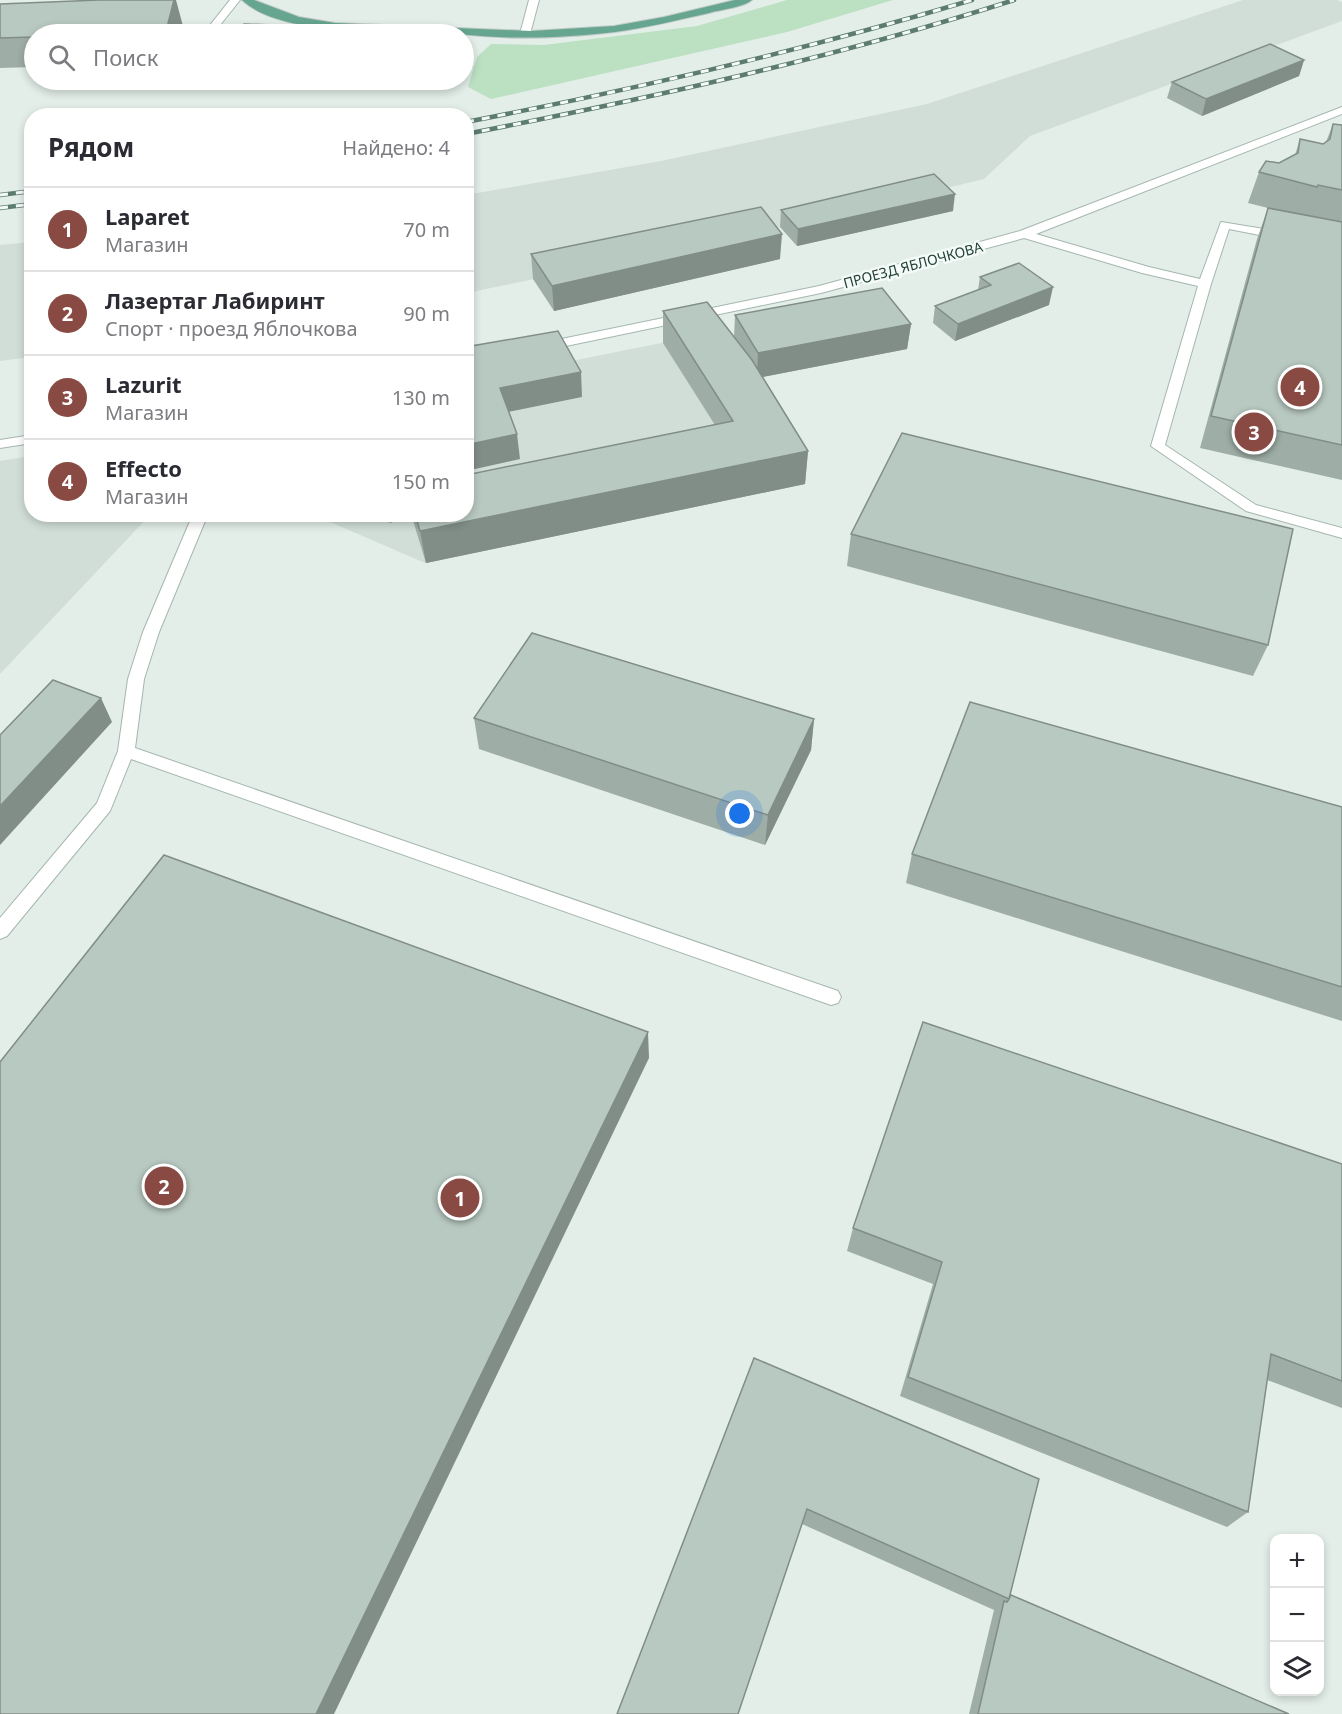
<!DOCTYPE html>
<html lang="ru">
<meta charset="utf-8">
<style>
body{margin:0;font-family:"Noto Sans",sans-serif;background:#f7f7f7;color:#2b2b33}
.controls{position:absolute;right:18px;bottom:18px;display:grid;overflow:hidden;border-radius:12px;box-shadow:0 3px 9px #0003}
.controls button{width:54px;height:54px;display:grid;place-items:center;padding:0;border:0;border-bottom:2px solid #e1e1e2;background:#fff;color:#2b2b33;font:30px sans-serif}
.you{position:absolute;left:740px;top:814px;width:21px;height:21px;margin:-15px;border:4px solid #fff;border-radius:50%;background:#1a73e8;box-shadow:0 0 0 9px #1a73e833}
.badge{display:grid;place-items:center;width:39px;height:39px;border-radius:50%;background:#884a43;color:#fff;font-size:20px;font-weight:700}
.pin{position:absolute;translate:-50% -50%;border:3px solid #fff;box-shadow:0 2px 6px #0006}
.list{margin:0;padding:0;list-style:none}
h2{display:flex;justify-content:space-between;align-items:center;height:78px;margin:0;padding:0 24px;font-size:26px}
h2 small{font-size:20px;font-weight:400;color:#7c7c81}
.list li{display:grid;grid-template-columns:39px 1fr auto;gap:18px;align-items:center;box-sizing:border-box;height:84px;padding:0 24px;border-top:2px solid #e1e1e2}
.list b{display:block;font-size:22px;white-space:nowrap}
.list p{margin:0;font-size:20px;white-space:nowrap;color:#7c7c81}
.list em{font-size:20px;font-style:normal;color:#7c7c81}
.icon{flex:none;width:33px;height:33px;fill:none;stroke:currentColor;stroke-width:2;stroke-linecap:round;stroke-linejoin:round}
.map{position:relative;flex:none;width:1342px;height:1714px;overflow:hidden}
.search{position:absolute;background:#fff;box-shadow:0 3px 9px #0003;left:24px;top:24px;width:450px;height:66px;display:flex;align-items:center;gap:15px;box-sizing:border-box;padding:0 21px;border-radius:33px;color:#7c7c81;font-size:22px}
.panel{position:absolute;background:#fff;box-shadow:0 3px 9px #0003;left:24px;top:108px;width:450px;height:414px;border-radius:24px}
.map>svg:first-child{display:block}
.built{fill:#d1ded7}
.green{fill:#bbe0c2}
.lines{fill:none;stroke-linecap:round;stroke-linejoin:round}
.minor-casing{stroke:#a5b6af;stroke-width:2}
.major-casing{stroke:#c1cac7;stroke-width:2}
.minor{fill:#fff;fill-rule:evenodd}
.major{fill:#66a690;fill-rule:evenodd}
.rail-casing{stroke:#5c7c71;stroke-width:4.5}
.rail{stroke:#f4faf7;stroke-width:3;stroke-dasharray:8;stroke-linecap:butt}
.wall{fill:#9eada6}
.shaded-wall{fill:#818d87}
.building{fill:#b8c9c1;stroke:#818d87;stroke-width:1.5}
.labels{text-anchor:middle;stroke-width:5;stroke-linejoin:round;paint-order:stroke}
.far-street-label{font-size:14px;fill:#224036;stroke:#f4faf7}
</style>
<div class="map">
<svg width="1342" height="1714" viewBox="0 0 1342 1714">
<rect width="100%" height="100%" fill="#e3eee8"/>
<g class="built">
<polygon points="1243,0 1337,0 1342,2 1342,21 1030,136 984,179 800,223 467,293 466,195 661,161 927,104"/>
<polygon points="31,242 31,357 0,361 0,245"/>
<polygon points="706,334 805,484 425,563 314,515 466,514 467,382"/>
<polygon points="31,456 32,514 150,515 0,674 0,461"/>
</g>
<polygon class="green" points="787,0 893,0 787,32 491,99 468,87 477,57 491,44 544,45 697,26"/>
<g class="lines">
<g class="minor-casing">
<g id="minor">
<polygon points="230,0 240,0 213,34 203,34"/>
<polygon points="529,0 539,0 530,34 525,37 520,34"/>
<polygon points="1342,107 1342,114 1036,234 1149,267 1200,279 1221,222 1288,233 1288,239 1284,240 1229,229 1211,284 1165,445 1256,505 1342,528 1342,538 1246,511 1151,446 1198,286 1142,273 1024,238 821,293 542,351 535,347 542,343 819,286 1020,231"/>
<polygon points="32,435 32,443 0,448 0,440"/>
<polygon points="193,514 208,514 159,632 144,679 135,748 838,991 841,997 838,1003 831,1005 131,759 110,811 7,936 0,939 0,918 97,803 118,751 128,679 143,632"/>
</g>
</g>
<g class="major-casing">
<path id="major" d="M242,0H254L299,17L335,23L531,31L614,26L664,17L735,0H752C742,8 722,9 709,13C678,20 646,28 615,32C565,38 509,40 460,34C404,28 284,40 242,0Z"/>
</g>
<use href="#minor" class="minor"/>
<use href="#major" class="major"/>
<g class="rail-casing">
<g id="rail">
<path d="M466,122C637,89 805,50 972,0"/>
<path d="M466,134C651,98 834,58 1014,0"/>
<polyline points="0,195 32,191"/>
<polyline points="0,208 32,204"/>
</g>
</g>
<use href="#rail" class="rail"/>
</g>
<g class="wall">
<polygon points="0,4 183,26 180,34 34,34 34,67 0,68"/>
<polygon points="1304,60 1299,76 1202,116 1167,98 1172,82"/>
<polygon points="1333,124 1342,125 1342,480 1200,448 1257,239 1268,208 1248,203 1259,172 1279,163 1295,155 1300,139 1323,144 1326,142"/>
<polygon points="781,210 953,211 797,246 780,227"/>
<polygon points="531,254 780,259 554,311 533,279"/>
<polygon points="980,277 1049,305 955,341 933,323 935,306 978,290"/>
<polygon points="663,311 734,337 735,315 911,324 907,349 763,377 808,451 805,484 426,563 411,514 466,514 715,425 663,343"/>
<polygon points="359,514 396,514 391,523"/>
<polygon points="851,534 1268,645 1253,676 847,566"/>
<polygon points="474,718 814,719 811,750 765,845 479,749"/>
<polygon points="1342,807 1342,1021 906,883 912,854"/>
<polygon points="1342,1164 1342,1408 1267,1380 1248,1512 1227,1527 900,1396 933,1284 847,1251 853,1228"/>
<polygon points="754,1358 1011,1595 1289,1714 969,1714 994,1610 802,1524"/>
</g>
<g class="shaded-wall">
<polygon points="174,0 176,0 183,26 180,34 167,34 166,31"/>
<polygon points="1304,60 1299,76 1202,116 1206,99"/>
<polygon points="955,194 953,211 797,246 798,229"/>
<polygon points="782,234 780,259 554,311 552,286"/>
<polygon points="1053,287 1049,305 955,341 958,324"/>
<polygon points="911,324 907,349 757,378 758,353"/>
<polygon points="581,372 582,397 503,413 500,388"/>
<polygon points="517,434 520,459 466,471 466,445"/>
<polygon points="808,451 805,484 426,563 420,531"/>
<polygon points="389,514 396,514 391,523"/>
<polygon points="101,698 112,722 0,845 0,806"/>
<polygon points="814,719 811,750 765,845 768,815"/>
<polygon points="648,1032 649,1058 334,1714 316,1714"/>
</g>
<g class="building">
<polygon points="99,0 174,0 166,31 85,34 34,34 34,37 0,38 0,4"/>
<polygon points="244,24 383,29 381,34 238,34"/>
<polygon points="1270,44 1304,60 1206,99 1172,82"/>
<polygon points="1333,124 1342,125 1342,190 1318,185 1317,187 1259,172 1266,161 1279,163 1298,153 1300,139 1323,144 1330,139"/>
<polygon points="934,174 955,194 798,229 781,210"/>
<polygon points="761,207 782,234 552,286 531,254"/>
<polygon points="1268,208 1342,222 1342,445 1211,416"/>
<polygon points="1019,263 1053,287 958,324 935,306 991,285 980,277"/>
<polygon points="882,288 911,324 758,353 735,315"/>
<polygon points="707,302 752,360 808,451 420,531 415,514 466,514 466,475 733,421 663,311"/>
<polygon points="558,331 581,372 500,388 517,434 466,445 466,347"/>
<polygon points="902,433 1293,529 1268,645 851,534"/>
<polygon points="532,633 814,719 768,815 474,718"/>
<polygon points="53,680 101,698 0,806 0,735"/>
<polygon points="970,702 1342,807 1342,987 912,854"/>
<polygon points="164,855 648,1032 316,1714 0,1714 0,1062"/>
<polygon points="923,1022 1342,1164 1342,1381 1271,1354 1248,1512 908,1377 942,1262 853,1228"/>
<polygon points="754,1358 1039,1479 1009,1599 807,1509 738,1714 617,1714"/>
<polygon points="1011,1595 1289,1714 978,1714 1004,1601 1007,1602 1009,1599"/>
</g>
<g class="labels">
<g class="far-street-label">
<text transform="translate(913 265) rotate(-15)" y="5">ПРОЕЗД ЯБЛОЧКОВА</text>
</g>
</g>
</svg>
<div class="controls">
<button>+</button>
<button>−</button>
<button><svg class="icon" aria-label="layers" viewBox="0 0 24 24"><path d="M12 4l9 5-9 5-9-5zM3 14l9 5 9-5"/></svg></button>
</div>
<div class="you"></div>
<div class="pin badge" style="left:460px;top:1198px">1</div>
<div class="pin badge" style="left:164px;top:1186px">2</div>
<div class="pin badge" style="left:1254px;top:432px">3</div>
<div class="pin badge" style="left:1300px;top:387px">4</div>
<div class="search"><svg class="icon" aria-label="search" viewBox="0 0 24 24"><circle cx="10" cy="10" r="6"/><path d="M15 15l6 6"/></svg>Поиск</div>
<section class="panel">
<h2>Рядом<small>Найдено: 4</small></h2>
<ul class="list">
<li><span class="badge">1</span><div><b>Laparet</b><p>Магазин</p></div><em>70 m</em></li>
<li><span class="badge">2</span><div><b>Лазертаг Лабиринт</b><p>Спорт · проезд Яблочкова</p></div><em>90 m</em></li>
<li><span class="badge">3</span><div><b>Lazurit</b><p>Магазин</p></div><em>130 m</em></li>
<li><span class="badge">4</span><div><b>Effecto</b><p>Магазин</p></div><em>150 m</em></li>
</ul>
</section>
</div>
